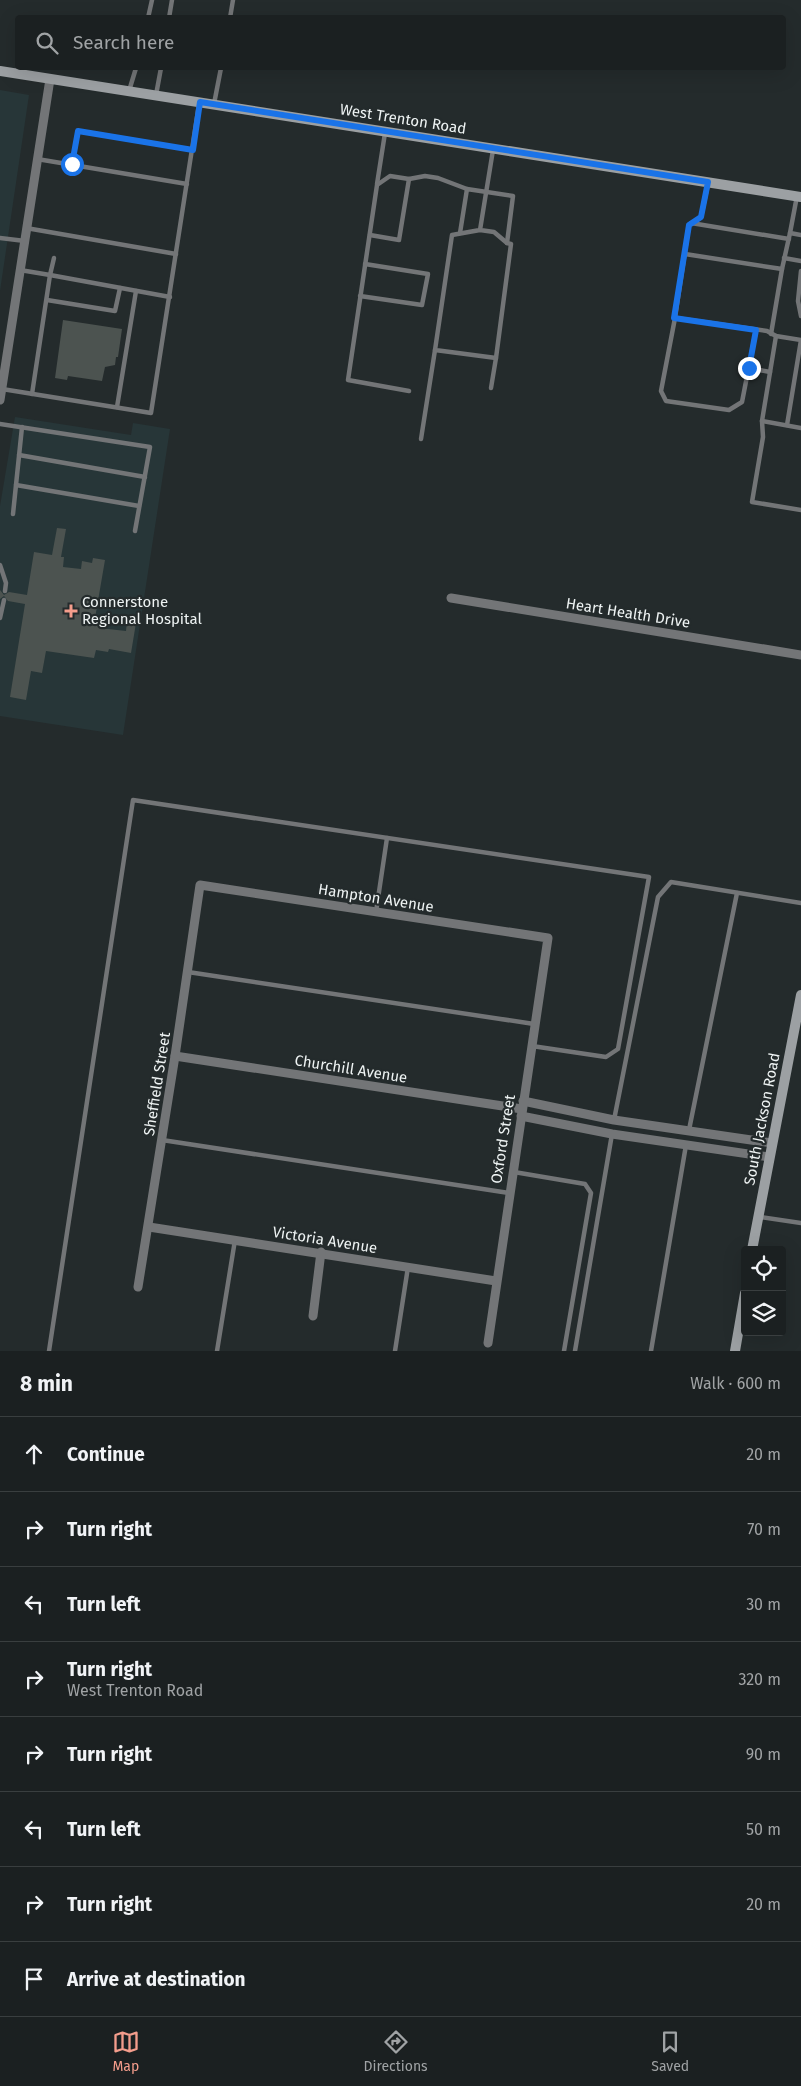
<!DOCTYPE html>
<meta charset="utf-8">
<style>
body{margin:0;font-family:"Fira Sans",sans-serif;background:#24282a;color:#f1f3f6}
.controls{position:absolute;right:15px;bottom:15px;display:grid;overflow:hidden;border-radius:5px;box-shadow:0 5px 20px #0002}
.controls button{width:45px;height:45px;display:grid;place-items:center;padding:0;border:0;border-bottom:1px solid #393e3f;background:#1b2021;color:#f1f3f6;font:25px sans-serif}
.stop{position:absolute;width:15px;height:15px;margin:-11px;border:4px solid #1a73e8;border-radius:50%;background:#fff}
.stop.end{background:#1a73e8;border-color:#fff;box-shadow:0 1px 5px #0008}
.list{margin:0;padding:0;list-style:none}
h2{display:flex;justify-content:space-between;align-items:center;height:65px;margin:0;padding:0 20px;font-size:21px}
h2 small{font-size:16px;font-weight:400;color:#a0a3a5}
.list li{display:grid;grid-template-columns:32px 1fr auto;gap:15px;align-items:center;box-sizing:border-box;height:75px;padding:0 20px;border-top:1px solid #393e3f}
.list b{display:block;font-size:19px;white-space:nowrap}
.list p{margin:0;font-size:16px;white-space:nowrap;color:#a0a3a5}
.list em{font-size:16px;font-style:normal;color:#a0a3a5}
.icon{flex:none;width:28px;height:28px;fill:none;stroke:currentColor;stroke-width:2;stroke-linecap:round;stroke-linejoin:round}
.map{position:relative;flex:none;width:801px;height:1351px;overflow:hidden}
.search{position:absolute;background:#1b2021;box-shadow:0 5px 20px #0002;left:15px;right:15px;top:15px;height:55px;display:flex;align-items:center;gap:12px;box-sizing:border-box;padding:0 18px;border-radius:5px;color:#a0a3a5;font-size:19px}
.sheet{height:665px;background:#1b2021}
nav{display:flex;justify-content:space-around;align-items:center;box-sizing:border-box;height:70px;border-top:1px solid #393e3f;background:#1b2021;font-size:14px;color:#a0a3a5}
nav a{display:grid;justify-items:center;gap:2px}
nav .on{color:#f49d8c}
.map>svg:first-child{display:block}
.built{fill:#273638}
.building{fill:#4c5350}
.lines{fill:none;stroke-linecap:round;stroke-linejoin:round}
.lane{stroke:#737577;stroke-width:4.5}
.street{stroke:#737577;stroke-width:9}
.secondary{stroke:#9ca0a3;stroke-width:10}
.route{stroke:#1a73e8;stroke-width:6}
.poi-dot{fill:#f49d8c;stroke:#242b2c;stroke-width:2}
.labels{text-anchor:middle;stroke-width:4.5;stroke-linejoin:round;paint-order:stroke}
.street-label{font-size:15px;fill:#eef3f3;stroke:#242b2c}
.poi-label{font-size:15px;fill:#eef3f3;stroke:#242b2c;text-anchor:start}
</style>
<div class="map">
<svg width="801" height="1351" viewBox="0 0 801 1351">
<rect width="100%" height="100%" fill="#242b2c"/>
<g class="built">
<polygon points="0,90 29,95 0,291"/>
<polygon points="15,417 131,435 133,423 170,429 123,735 0,716 0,506"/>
</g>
<g class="building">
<polygon points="63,320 122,329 118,357 116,357 115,365 105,367 102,381 68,376 67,380 55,378"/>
<polygon points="57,528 66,529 61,557 64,557 63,567 81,569 82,561 92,563 93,558 105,560 94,624 100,625 99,628 126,631 127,621 136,623 131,653 109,649 108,652 96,650 94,658 46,651 42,673 31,671 26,700 10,697 25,604 8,601 4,596 0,599 0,590 4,595 9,592 27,595 34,552 52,555"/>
</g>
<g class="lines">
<g class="lane">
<polyline points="148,18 152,0"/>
<polyline points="169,18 172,0"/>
<polyline points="230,18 233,0"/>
<polyline points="129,91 136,68"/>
<polyline points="156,95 161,68"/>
<polyline points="214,104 221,68"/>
<polyline points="37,159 187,184"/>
<polyline points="72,165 78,131 193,150"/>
<polyline points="377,184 385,133"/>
<polyline points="708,184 701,217 689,225 675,318 767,331 776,336 801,340 787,425"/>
<polyline points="797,196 790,233 801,235"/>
<polyline points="691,223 789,239"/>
<polyline points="26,228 176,254"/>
<polyline points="480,230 494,232 507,243 511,244 496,358 435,350 452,235 480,230 493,150"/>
<polyline points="460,233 467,189 513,196 507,243"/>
<polyline points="370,235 399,240 409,179"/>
<polyline points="0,238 25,241"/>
<polyline points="685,254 782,269"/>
<polyline points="784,258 801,261"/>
<polyline points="20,270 50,275 54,258"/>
<polyline points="801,271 798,301 801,316"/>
<polyline points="360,296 422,305 428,274 365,264"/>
<polyline points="47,300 115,311 120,288"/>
<polyline points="675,318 661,391 666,401 729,410 742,402 756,330"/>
<polyline points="771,334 782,269 790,233"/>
<polyline points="776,336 762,421 763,437 752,502 801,510"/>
<polyline points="749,368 770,372"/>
<polyline points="491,388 496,358"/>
<polyline points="2,389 151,413 199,104"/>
<polyline points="409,391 348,380 377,185 390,176 409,179 425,176 438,178 467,189"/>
<polyline points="32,394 50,275 170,297"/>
<polyline points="117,407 136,291"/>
<polyline points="762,421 801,428"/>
<polyline points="0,424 150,447 135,531"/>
<polyline points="421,439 435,350"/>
<polyline points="19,455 145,477"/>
<polyline points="16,485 139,506"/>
<polyline points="13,514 22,427"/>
<polyline points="0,565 6,583 5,591"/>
<polyline points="0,618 4,600"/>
<polyline points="376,912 387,838"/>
<polyline points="188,972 534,1024"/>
<polyline points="614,1120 658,897 671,882 801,903"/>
<polyline points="689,1130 737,893"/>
<polyline points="162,1140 509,1193"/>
<polyline points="514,1172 585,1184 591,1193 564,1351"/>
<polyline points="760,1217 801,1223"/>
<polyline points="49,1351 133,800 649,877 618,1049 606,1057 532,1046"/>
<polyline points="217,1351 235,1240"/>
<polyline points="395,1351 408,1267"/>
<polyline points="575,1351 612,1134"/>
<polyline points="651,1351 686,1145"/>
</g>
<g class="street">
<polyline points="0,400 50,79"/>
<polyline points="451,598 801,655"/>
<polyline points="175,1056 522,1109"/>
<polyline points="523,1101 614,1120 772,1143"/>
<polyline points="521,1116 612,1134 769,1157"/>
<polyline points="149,1227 496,1281"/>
<polyline points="138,1287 175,1056 200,885 548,938 488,1343"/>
<polyline points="313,1316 321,1252"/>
</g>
<g class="secondary">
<polyline points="0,71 801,197"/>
<polyline points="752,1250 801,995"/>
<polyline points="735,1351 745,1293"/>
</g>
</g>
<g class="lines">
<polyline class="route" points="72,164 78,131 193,150 200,102 708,182 701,217 689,225 674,318 756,330 749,368"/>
</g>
<path class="poi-dot" d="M68.5 603.5h5v5h5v5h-5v5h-5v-5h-5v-5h5z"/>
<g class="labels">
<g class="street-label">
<text transform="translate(403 119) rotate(9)" y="5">West Trenton Road</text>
<text transform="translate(628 613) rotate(9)" y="5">Heart Health Drive</text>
<text transform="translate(376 898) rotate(9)" y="5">Hampton Avenue</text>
<text transform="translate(351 1069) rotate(9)" y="5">Churchill Avenue</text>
<text transform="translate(157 1084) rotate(-81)" y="5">Sheffield Street</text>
<text transform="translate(762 1119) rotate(-79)" y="5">South Jackson Road</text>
<text transform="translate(503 1139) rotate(-81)" y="5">Oxford Street</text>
<text transform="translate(325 1240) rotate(9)" y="5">Victoria Avenue</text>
</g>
<g class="poi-label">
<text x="82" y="607">Connerstone<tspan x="82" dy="17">Regional Hospital</tspan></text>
</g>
</g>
</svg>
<div class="controls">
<button><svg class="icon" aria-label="locate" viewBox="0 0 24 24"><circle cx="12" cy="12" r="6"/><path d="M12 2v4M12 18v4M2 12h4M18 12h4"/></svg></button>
<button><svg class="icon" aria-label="layers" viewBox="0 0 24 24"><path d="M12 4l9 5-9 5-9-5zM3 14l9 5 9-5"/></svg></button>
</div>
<div class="stop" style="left:72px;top:164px"></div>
<div class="stop end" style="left:749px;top:368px"></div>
<div class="search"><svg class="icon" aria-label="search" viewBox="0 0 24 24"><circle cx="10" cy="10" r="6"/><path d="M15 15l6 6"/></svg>Search here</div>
</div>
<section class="sheet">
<h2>8 min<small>Walk · 600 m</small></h2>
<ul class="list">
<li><svg class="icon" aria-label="ahead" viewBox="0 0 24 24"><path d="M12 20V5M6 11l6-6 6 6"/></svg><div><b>Continue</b></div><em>20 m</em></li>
<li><svg class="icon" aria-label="right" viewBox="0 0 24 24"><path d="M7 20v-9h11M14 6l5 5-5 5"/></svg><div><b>Turn right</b></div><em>70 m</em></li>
<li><svg class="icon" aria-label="left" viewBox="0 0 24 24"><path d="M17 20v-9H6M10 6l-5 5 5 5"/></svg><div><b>Turn left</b></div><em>30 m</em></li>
<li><svg class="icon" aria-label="right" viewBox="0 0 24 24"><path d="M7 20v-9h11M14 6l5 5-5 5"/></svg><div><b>Turn right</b><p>West Trenton Road</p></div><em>320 m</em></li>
<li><svg class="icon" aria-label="right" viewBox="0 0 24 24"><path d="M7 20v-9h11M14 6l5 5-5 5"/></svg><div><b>Turn right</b></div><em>90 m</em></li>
<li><svg class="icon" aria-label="left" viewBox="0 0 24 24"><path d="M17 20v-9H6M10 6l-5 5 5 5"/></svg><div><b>Turn left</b></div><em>50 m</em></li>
<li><svg class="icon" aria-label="right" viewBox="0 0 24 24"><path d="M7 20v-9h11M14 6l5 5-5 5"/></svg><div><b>Turn right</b></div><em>20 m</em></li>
<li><svg class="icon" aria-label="arrive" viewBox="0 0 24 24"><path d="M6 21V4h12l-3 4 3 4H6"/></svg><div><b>Arrive at destination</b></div></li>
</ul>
</section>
<nav>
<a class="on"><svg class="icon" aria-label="map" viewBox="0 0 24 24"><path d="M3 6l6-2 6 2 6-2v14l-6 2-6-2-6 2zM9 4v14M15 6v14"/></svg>Map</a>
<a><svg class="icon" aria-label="directions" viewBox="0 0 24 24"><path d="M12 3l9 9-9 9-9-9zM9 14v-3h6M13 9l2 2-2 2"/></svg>Directions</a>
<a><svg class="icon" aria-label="saved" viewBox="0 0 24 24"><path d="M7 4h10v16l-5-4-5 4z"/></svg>Saved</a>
</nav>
